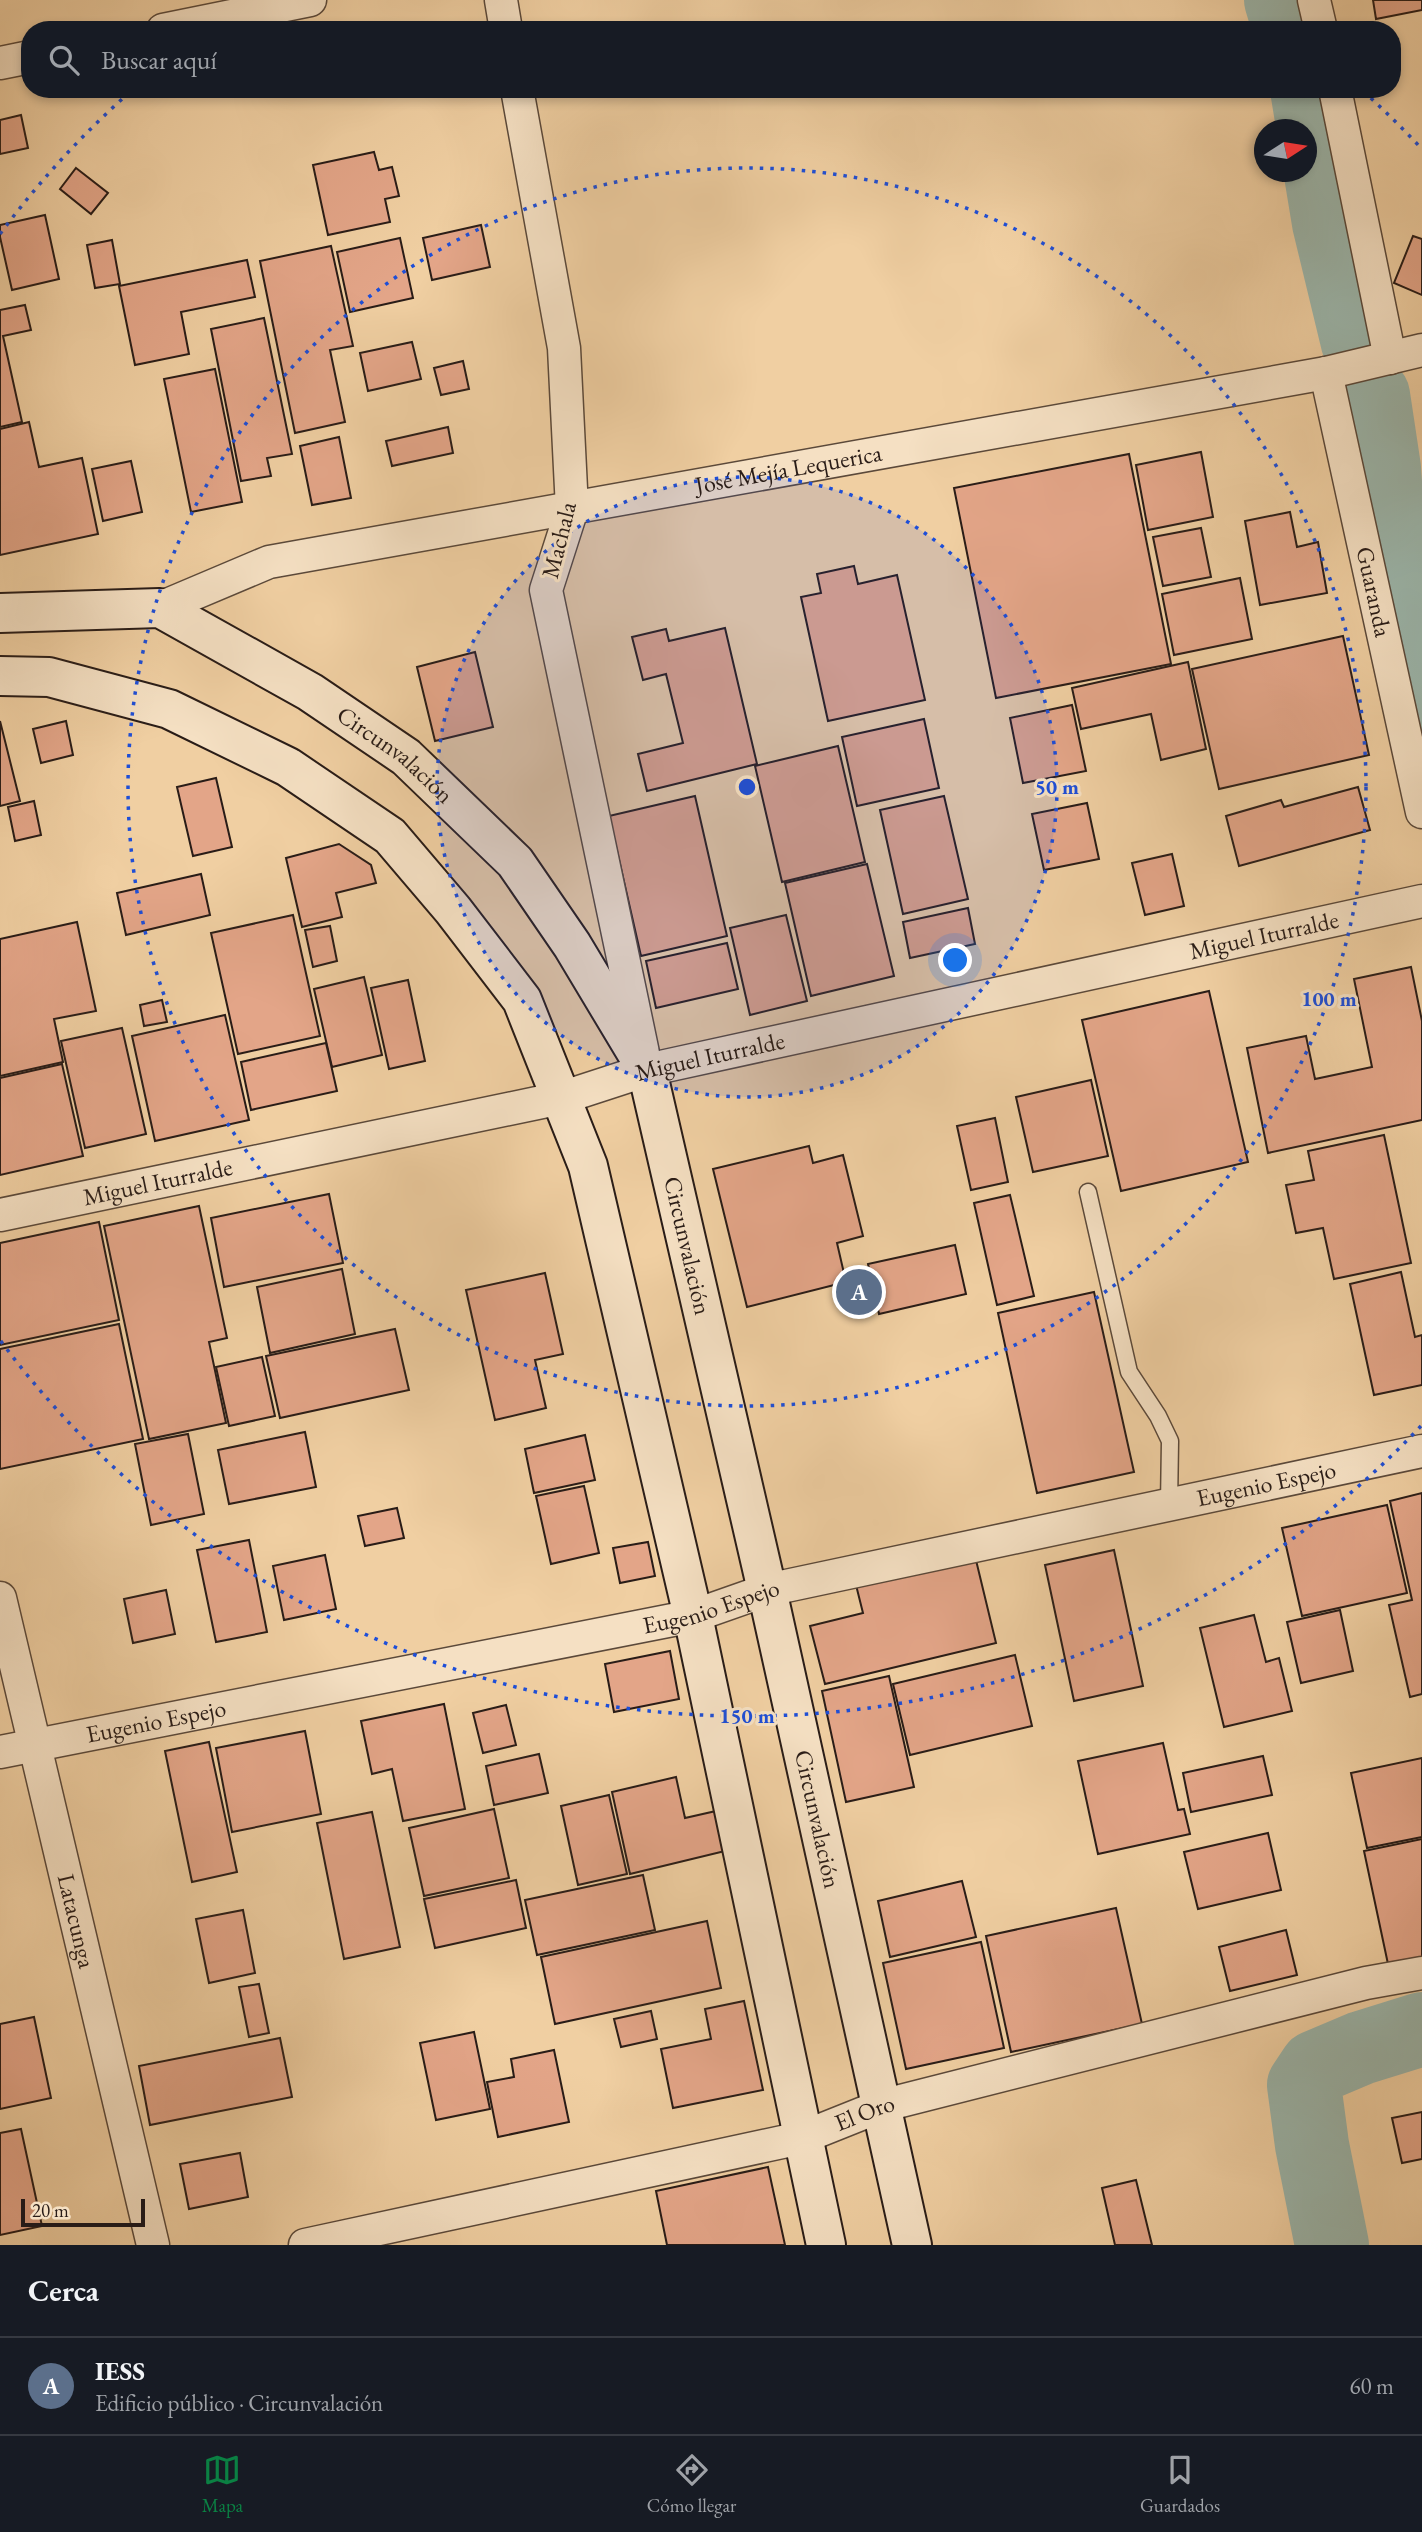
<!DOCTYPE html>
<html lang="es">
<meta charset="utf-8">
<style>
body{margin:0;font-family:"EB Garamond",serif;background:#20242c;color:#f1f3f6}
.compass{position:absolute;left:1254px;top:119px;width:63px;height:63px;border-radius:50%;background:#171b24;box-shadow:0 4px 10px #0003;rotate:78deg}
.scale{position:absolute;left:21px;bottom:18px;width:124px;box-sizing:border-box;padding-left:7px;border:4px solid #291c17;border-top:0;font-size:19px;line-height:24px;white-space:nowrap;color:#291c17;-webkit-text-stroke:5px #f5e0c3;paint-order:stroke}
.you{position:absolute;left:956px;top:961px;width:24px;height:24px;margin:-18px;border:5px solid #fff;border-radius:50%;background:#1a73e8;box-shadow:0 0 0 10px #1a73e833}
.badge{display:grid;place-items:center;width:46px;height:46px;border-radius:50%;background:#0b8043;color:#fff;font-size:23px;font-weight:700}
.pin{position:absolute;translate:-50% -50%;border:4px solid #fff;box-shadow:0 2px 7px #0006}
.list{margin:0;padding:0;list-style:none}
h2{display:flex;justify-content:space-between;align-items:center;height:91px;margin:0;padding:0 28px;font-size:30px}
h2 small{font-size:23px;font-weight:400;color:#9ea1a6}
.list li{display:grid;grid-template-columns:46px 1fr auto;gap:21px;align-items:center;box-sizing:border-box;height:98px;padding:0 28px;border-top:2px solid #363941}
.list b{display:block;font-size:26px;white-space:nowrap}
.list p{margin:0;font-size:23px;white-space:nowrap;color:#9ea1a6}
.list em{font-size:23px;font-style:normal;color:#9ea1a6}
.icon{flex:none;width:38px;height:38px;fill:none;stroke:currentColor;stroke-width:2;stroke-linecap:round;stroke-linejoin:round}
.map{position:relative;flex:none;width:1422px;height:2245px;overflow:hidden}
.search{position:absolute;background:#171b24;box-shadow:0 4px 10px #0003;left:21px;right:21px;top:21px;height:77px;display:flex;align-items:center;gap:18px;box-sizing:border-box;padding:0 24px;border-radius:28px;color:#9ea1a6;font-size:26px}
.sheet{height:189px;background:#171b24}
nav{display:flex;justify-content:space-around;align-items:center;box-sizing:border-box;height:98px;border-top:2px solid #363941;background:#171b24;font-size:19px;color:#9ea1a6}
nav a{display:grid;justify-items:center;gap:4px}
nav .on{color:#0b8043}
.map>svg:first-child{display:block}
.lines{fill:none;stroke-linecap:round;stroke-linejoin:round}
.river{stroke:#9bb5aa;stroke-width:74}
.building{fill:#e3a588;stroke:#291c17;stroke-width:2}
.lane-casing{stroke:#5b493a;stroke-width:19}
.street-casing{stroke:#5b493a;stroke-width:35}
.secondary-casing{stroke:#291c17;stroke-width:42}
.lane{stroke:#f5e0c3;stroke-width:16}
.street{stroke:#f5e0c3;stroke-width:32}
.secondary{stroke:#f5e0c3;stroke-width:38}
.ring{fill:none;stroke:#1d4ed8;stroke-width:3.5;stroke-dasharray:3.5 7}
.labels{text-anchor:middle;stroke-width:6;stroke-linejoin:round;paint-order:stroke}
.street-label{font-size:24px;fill:#291c17;stroke:#f5e0c3}
.centre{fill:#1d4ed8;stroke:#f5e0c3;stroke-width:3.5}
.ring-label{font-size:21px;text-anchor:middle;font-weight:bold;fill:#1d4ed8;stroke:#f5e0c3;stroke-width:6;stroke-linejoin:round;paint-order:stroke}
</style>
<div class="map">
<svg width="1422" height="2245" viewBox="0 0 1422 2245">
<rect width="100%" height="100%" fill="#f0cfa2"/>
<filter id="stains"><feTurbulence type="fractalNoise" baseFrequency=".00286" numOctaves="4"/><feColorMatrix values="0 0 0 0 .2 0 0 0 0 .09 0 0 0 0 .02 0 0 0 .5 -.17"/></filter>
<radialGradient id="worn" r=".72"><stop offset=".6" stop-color="#630" stop-opacity="0"/><stop offset="1" stop-color="#630" stop-opacity=".3"/></radialGradient>
<g class="lines">
<g class="river">
<polyline points="1281,0 1290,30"/>
<polyline points="1307,89 1329,223 1358,343"/>
<polyline points="1373,395 1384,468 1391,568 1422,696"/>
<polyline points="1332,2245 1312,2145 1304,2085 1316,2067 1361,2048 1422,2029"/>
</g>
</g>
<g class="building">
<polygon points="1373,0 1422,0 1422,10 1376,19"/>
<polygon points="21,115 28,148 0,154 0,120"/>
<polygon points="374,152 379,170 392,167 399,196 385,199 390,222 328,235 313,165"/>
<polygon points="76,168 108,193 91,214 60,189"/>
<polygon points="45,215 59,279 12,290 0,237 0,225"/>
<polygon points="481,225 490,267 432,280 423,238"/>
<polygon points="1413,236 1422,239 1422,295 1394,283"/>
<polygon points="400,238 413,298 350,312 337,252"/>
<polygon points="112,240 120,284 95,288 87,245"/>
<polygon points="331,246 353,346 330,350 345,422 295,433 260,261"/>
<polygon points="247,260 255,297 181,312 189,354 135,365 119,286"/>
<polygon points="25,305 31,330 3,336 22,422 0,427 0,310"/>
<polygon points="264,318 292,454 267,458 271,476 241,481 211,329"/>
<polygon points="412,342 421,379 368,391 360,353"/>
<polygon points="463,361 469,389 441,395 434,368"/>
<polygon points="215,369 242,502 191,512 164,379"/>
<polygon points="29,422 39,467 82,458 98,534 0,555 0,429"/>
<polygon points="448,427 453,453 392,466 386,441"/>
<polygon points="339,437 351,498 312,505 300,446"/>
<polygon points="1201,452 1213,517 1148,530 1136,465"/>
<polygon points="1129,454 1171,664 996,698 954,488"/>
<polygon points="131,461 142,512 103,521 92,469"/>
<polygon points="1290,512 1297,547 1318,542 1327,593 1260,605 1245,521"/>
<polygon points="1201,528 1211,577 1163,586 1153,537"/>
<polygon points="854,566 858,584 897,575 925,700 828,721 801,597 821,593 817,574"/>
<polygon points="1240,578 1252,639 1174,655 1162,594"/>
<polygon points="725,628 757,764 647,791 638,754 683,743 666,674 643,680 632,637 666,629 669,641"/>
<polygon points="1343,636 1369,755 1219,789 1192,669"/>
<polygon points="475,652 493,727 435,741 417,667"/>
<polygon points="1188,662 1206,749 1161,760 1151,714 1081,729 1072,688"/>
<polygon points="1072,705 1086,771 1023,783 1010,718"/>
<polygon points="924,719 939,788 857,806 842,737"/>
<polygon points="0,721 20,801 0,806"/>
<polygon points="66,721 73,755 41,763 33,729"/>
<polygon points="838,746 865,862 782,882 755,766"/>
<polygon points="216,778 232,847 193,856 177,787"/>
<polygon points="1358,787 1370,830 1239,866 1226,816 1281,800 1284,807"/>
<polygon points="695,796 727,936 641,956 609,816"/>
<polygon points="944,796 968,899 903,914 880,810"/>
<polygon points="34,801 41,835 15,841 8,807"/>
<polygon points="1087,803 1099,859 1044,870 1032,814"/>
<polygon points="339,844 371,865 376,883 336,893 342,917 302,927 286,858"/>
<polygon points="1172,854 1184,906 1145,915 1132,863"/>
<polygon points="867,864 894,976 811,996 785,883"/>
<polygon points="201,874 210,915 126,935 117,893"/>
<polygon points="968,908 975,944 910,958 903,922"/>
<polygon points="293,915 320,1036 238,1054 211,933"/>
<polygon points="786,915 807,1001 750,1015 730,928"/>
<polygon points="77,922 96,1011 54,1019 63,1062 0,1076 0,939"/>
<polygon points="330,926 337,961 313,967 305,930"/>
<polygon points="727,943 738,989 656,1008 646,961"/>
<polygon points="1411,967 1422,1021 1422,1120 1268,1153 1247,1048 1306,1036 1315,1079 1372,1067 1354,979"/>
<polygon points="364,977 382,1055 332,1067 314,989"/>
<polygon points="408,980 425,1061 389,1069 371,988"/>
<polygon points="1209,991 1248,1162 1121,1191 1082,1020"/>
<polygon points="162,1000 167,1022 144,1026 140,1005"/>
<polygon points="225,1015 249,1120 155,1141 132,1036"/>
<polygon points="122,1028 146,1134 85,1148 61,1041"/>
<polygon points="326,1043 337,1091 251,1110 241,1062"/>
<polygon points="62,1064 83,1156 0,1175 0,1078"/>
<polygon points="1091,1080 1108,1156 1033,1172 1016,1097"/>
<polygon points="995,1118 1008,1182 971,1190 957,1126"/>
<polygon points="1384,1135 1411,1263 1334,1279 1323,1228 1296,1233 1286,1185 1314,1180 1308,1151"/>
<polygon points="809,1146 813,1163 843,1155 863,1236 837,1243 846,1282 747,1307 713,1169"/>
<polygon points="329,1194 343,1263 224,1287 211,1218"/>
<polygon points="1010,1195 1034,1296 997,1305 974,1203"/>
<polygon points="199,1206 227,1338 209,1342 226,1423 149,1439 104,1226"/>
<polygon points="99,1222 119,1320 0,1345 0,1243"/>
<polygon points="955,1245 966,1294 879,1314 868,1264"/>
<polygon points="342,1269 355,1334 270,1353 257,1287"/>
<polygon points="1401,1272 1415,1337 1422,1335 1422,1385 1374,1395 1350,1284"/>
<polygon points="545,1273 563,1354 535,1360 546,1408 495,1420 466,1290"/>
<polygon points="1094,1292 1134,1472 1037,1493 998,1313"/>
<polygon points="119,1324 143,1439 0,1469 0,1349"/>
<polygon points="395,1329 409,1390 280,1418 266,1356"/>
<polygon points="262,1357 275,1416 229,1426 216,1367"/>
<polygon points="305,1432 316,1487 229,1504 218,1450"/>
<polygon points="188,1434 204,1514 151,1525 135,1444"/>
<polygon points="585,1435 595,1480 534,1493 525,1449"/>
<polygon points="584,1486 599,1553 551,1564 536,1496"/>
<polygon points="1422,1493 1422,1694 1410,1697 1389,1605 1412,1600 1390,1501"/>
<polygon points="1387,1505 1407,1593 1302,1616 1282,1528"/>
<polygon points="397,1508 404,1538 365,1546 358,1516"/>
<polygon points="249,1540 267,1632 216,1642 197,1550"/>
<polygon points="648,1542 655,1576 620,1583 613,1548"/>
<polygon points="1114,1550 1143,1686 1074,1701 1045,1565"/>
<polygon points="325,1555 336,1609 284,1620 273,1566"/>
<polygon points="975,1556 996,1643 825,1684 810,1626 863,1613 856,1585"/>
<polygon points="166,1590 175,1634 133,1643 124,1599"/>
<polygon points="1340,1610 1353,1671 1301,1683 1287,1622"/>
<polygon points="1254,1615 1266,1662 1279,1658 1292,1711 1224,1727 1200,1628"/>
<polygon points="670,1651 679,1699 614,1712 605,1664"/>
<polygon points="1015,1655 1032,1726 910,1755 893,1684"/>
<polygon points="889,1676 914,1787 846,1802 822,1691"/>
<polygon points="444,1704 465,1809 403,1821 392,1769 372,1774 361,1721"/>
<polygon points="506,1705 516,1745 483,1753 473,1713"/>
<polygon points="305,1731 321,1814 232,1832 216,1748"/>
<polygon points="209,1742 237,1872 192,1882 165,1751"/>
<polygon points="1163,1743 1178,1810 1184,1809 1190,1834 1098,1854 1078,1761"/>
<polygon points="539,1754 548,1793 494,1805 486,1766"/>
<polygon points="1263,1756 1272,1795 1191,1812 1183,1773"/>
<polygon points="1422,1758 1422,1837 1367,1848 1351,1773"/>
<polygon points="676,1777 685,1818 716,1811 725,1851 630,1874 612,1792"/>
<polygon points="609,1795 627,1874 578,1885 561,1806"/>
<polygon points="494,1809 509,1878 424,1896 409,1828"/>
<polygon points="372,1812 400,1947 344,1959 317,1823"/>
<polygon points="1268,1833 1281,1890 1198,1909 1184,1852"/>
<polygon points="1422,1839 1422,1957 1388,1964 1364,1851"/>
<polygon points="643,1875 655,1930 537,1955 525,1900"/>
<polygon points="516,1880 526,1928 435,1948 424,1899"/>
<polygon points="962,1881 976,1937 890,1957 878,1901"/>
<polygon points="1116,1908 1142,2024 1011,2052 986,1936"/>
<polygon points="243,1910 255,1973 209,1983 196,1919"/>
<polygon points="707,1921 721,1988 555,2024 541,1957"/>
<polygon points="1286,1930 1297,1975 1230,1991 1219,1947"/>
<polygon points="981,1942 1004,2048 906,2069 883,1963"/>
<polygon points="259,1984 269,2033 249,2037 239,1987"/>
<polygon points="744,2001 763,2090 673,2108 661,2049 711,2039 705,2009"/>
<polygon points="651,2011 657,2039 621,2047 614,2019"/>
<polygon points="34,2017 51,2098 0,2109 0,2024"/>
<polygon points="474,2032 490,2109 436,2120 420,2043"/>
<polygon points="280,2038 292,2097 150,2125 139,2066"/>
<polygon points="554,2050 569,2122 498,2137 487,2082 514,2077 511,2059"/>
<polygon points="1422,2112 1422,2159 1402,2163 1392,2118"/>
<polygon points="21,2129 42,2226 0,2235 0,2133"/>
<polygon points="240,2153 248,2197 189,2209 180,2164"/>
<polygon points="768,2167 785,2245 667,2245 656,2191"/>
<polygon points="1136,2180 1152,2245 1115,2245 1102,2188"/>
</g>
<g class="lines">
<g class="lane-casing">
<polyline id="lane" points="1088,1192 1129,1372 1158,1416 1170,1441 1169,1505"/>
</g>
<g class="street-casing">
<g id="street">
<polyline points="501,0 506,30"/>
<polyline points="1314,0 1321,30"/>
<polyline points="163,30 310,0"/>
<polyline points="0,63 30,57"/>
<polyline points="517,89 564,348 572,509 546,590 643,1053"/>
<polyline points="1335,89 1390,358"/>
<path id="s1" d="M1326,373L1422,812"/>
<path id="s2" d="M160,608L269,562L1326,373L1422,350"/>
<path id="s3" d="M0,1215L561,1098L647,1070L1422,901"/>
<path id="s4" d="M0,1598L153,2245"/>
<path id="s5" d="M0,1752L693,1616L767,1590L1422,1451"/>
<path id="s6" d="M305,2245L801,2138L881,2106L1366,1983L1422,1973"/>
</g>
</g>
<g class="secondary-casing">
<g id="secondary">
<path id="s7" d="M0,613L160,608L310,692L406,757L515,862L572,945L647,1070L767,1590L912,2245"/>
<polyline points="0,676 49,677 169,709 288,767 390,836 453,910 522,1000 588,1166 693,1616 826,2245"/>
</g>
</g>
<use href="#lane" class="lane"/>
<use href="#street" class="street"/>
<use href="#secondary" class="secondary"/>
</g>
<circle cx="747" cy="787" r="310" fill="#1d4ed8" fill-opacity=".12"/>
<g class="ring">
<circle cx="747" cy="787" r="310"/>
<circle cx="747" cy="787" r="619"/>
<path d="M1421 1426A929 929 0 0 1 0 1340M0 234A929 929 0 0 1 131 91M1363 91A929 929 0 0 1 1421 148"/>
</g>
<g class="labels">
<g class="street-label">
<text dy="8" stroke="none"><textPath href="#s2" startOffset="646">José Mejía Lequerica</textPath></text>
<text transform="translate(559 540) rotate(-76)" y="8">Machala</text>
<text dy="8" stroke="none"><textPath href="#s1" startOffset="224">Guaranda</textPath></text>
<text dy="8" stroke="none"><textPath href="#s7" startOffset="438">Circunvalación</textPath></text>
<text dy="8" stroke="none"><textPath href="#s3" startOffset="1295">Miguel Iturralde</textPath></text>
<text dy="8" stroke="none"><textPath href="#s3" startOffset="728">Miguel Iturralde</textPath></text>
<text dy="8" stroke="none"><textPath href="#s3" startOffset="161">Miguel Iturralde</textPath></text>
<text dy="8" stroke="none"><textPath href="#s7" startOffset="1026">Circunvalación</textPath></text>
<text dy="8" stroke="none"><textPath href="#s5" startOffset="1295">Eugenio Espejo</textPath></text>
<text dy="8" stroke="none"><textPath href="#s5" startOffset="726">Eugenio Espejo</textPath></text>
<text dy="8" stroke="none"><textPath href="#s5" startOffset="159">Eugenio Espejo</textPath></text>
<text dy="8" stroke="none"><textPath href="#s7" startOffset="1614">Circunvalación</textPath></text>
<text dy="8" stroke="none"><textPath href="#s4" startOffset="332">Latacunga</textPath></text>
<text dy="8" stroke="none"><textPath href="#s6" startOffset="576">El Oro</textPath></text>
</g>
</g>
<circle cx="747" cy="787" r="10" class="centre"/>
<g class="ring-label">
<text x="1057" y="794">50 m</text>
<text x="1329" y="1006">100 m</text>
<text x="747" y="1723">150 m</text>
</g>
<rect width="100%" height="100%" filter="url(#stains)"/>
<rect width="100%" height="100%" fill="url(#worn)"/>
</svg>
<svg class="compass" viewBox="-18 -18 36 36"><path d="M0-13l5 13h-10z" fill="#e53935"/><path d="M0 13l5-13h-10z" fill="#9ea1a6"/></svg>
<div class="scale">20 m</div>
<div class="you"></div>
<div class="pin badge" style="left:859px;top:1292px;background:#5c6f8a">A</div>
<div class="search"><svg class="icon" aria-label="search" viewBox="0 0 24 24"><circle cx="10" cy="10" r="6"/><path d="M15 15l6 6"/></svg>Buscar aquí</div>
</div>
<section class="sheet">
<h2>Cerca<small></small></h2>
<ul class="list">
<li><span class="badge" style="background:#5c6f8a">A</span><div><b>IESS</b><p>Edificio público · Circunvalación</p></div><em>60 m</em></li>
</ul>
</section>
<nav>
<a class="on"><svg class="icon" aria-label="map" viewBox="0 0 24 24"><path d="M3 6l6-2 6 2 6-2v14l-6 2-6-2-6 2zM9 4v14M15 6v14"/></svg>Mapa</a>
<a><svg class="icon" aria-label="directions" viewBox="0 0 24 24"><path d="M12 3l9 9-9 9-9-9zM9 14v-3h6M13 9l2 2-2 2"/></svg>Cómo llegar</a>
<a><svg class="icon" aria-label="saved" viewBox="0 0 24 24"><path d="M7 4h10v16l-5-4-5 4z"/></svg>Guardados</a>
</nav>
